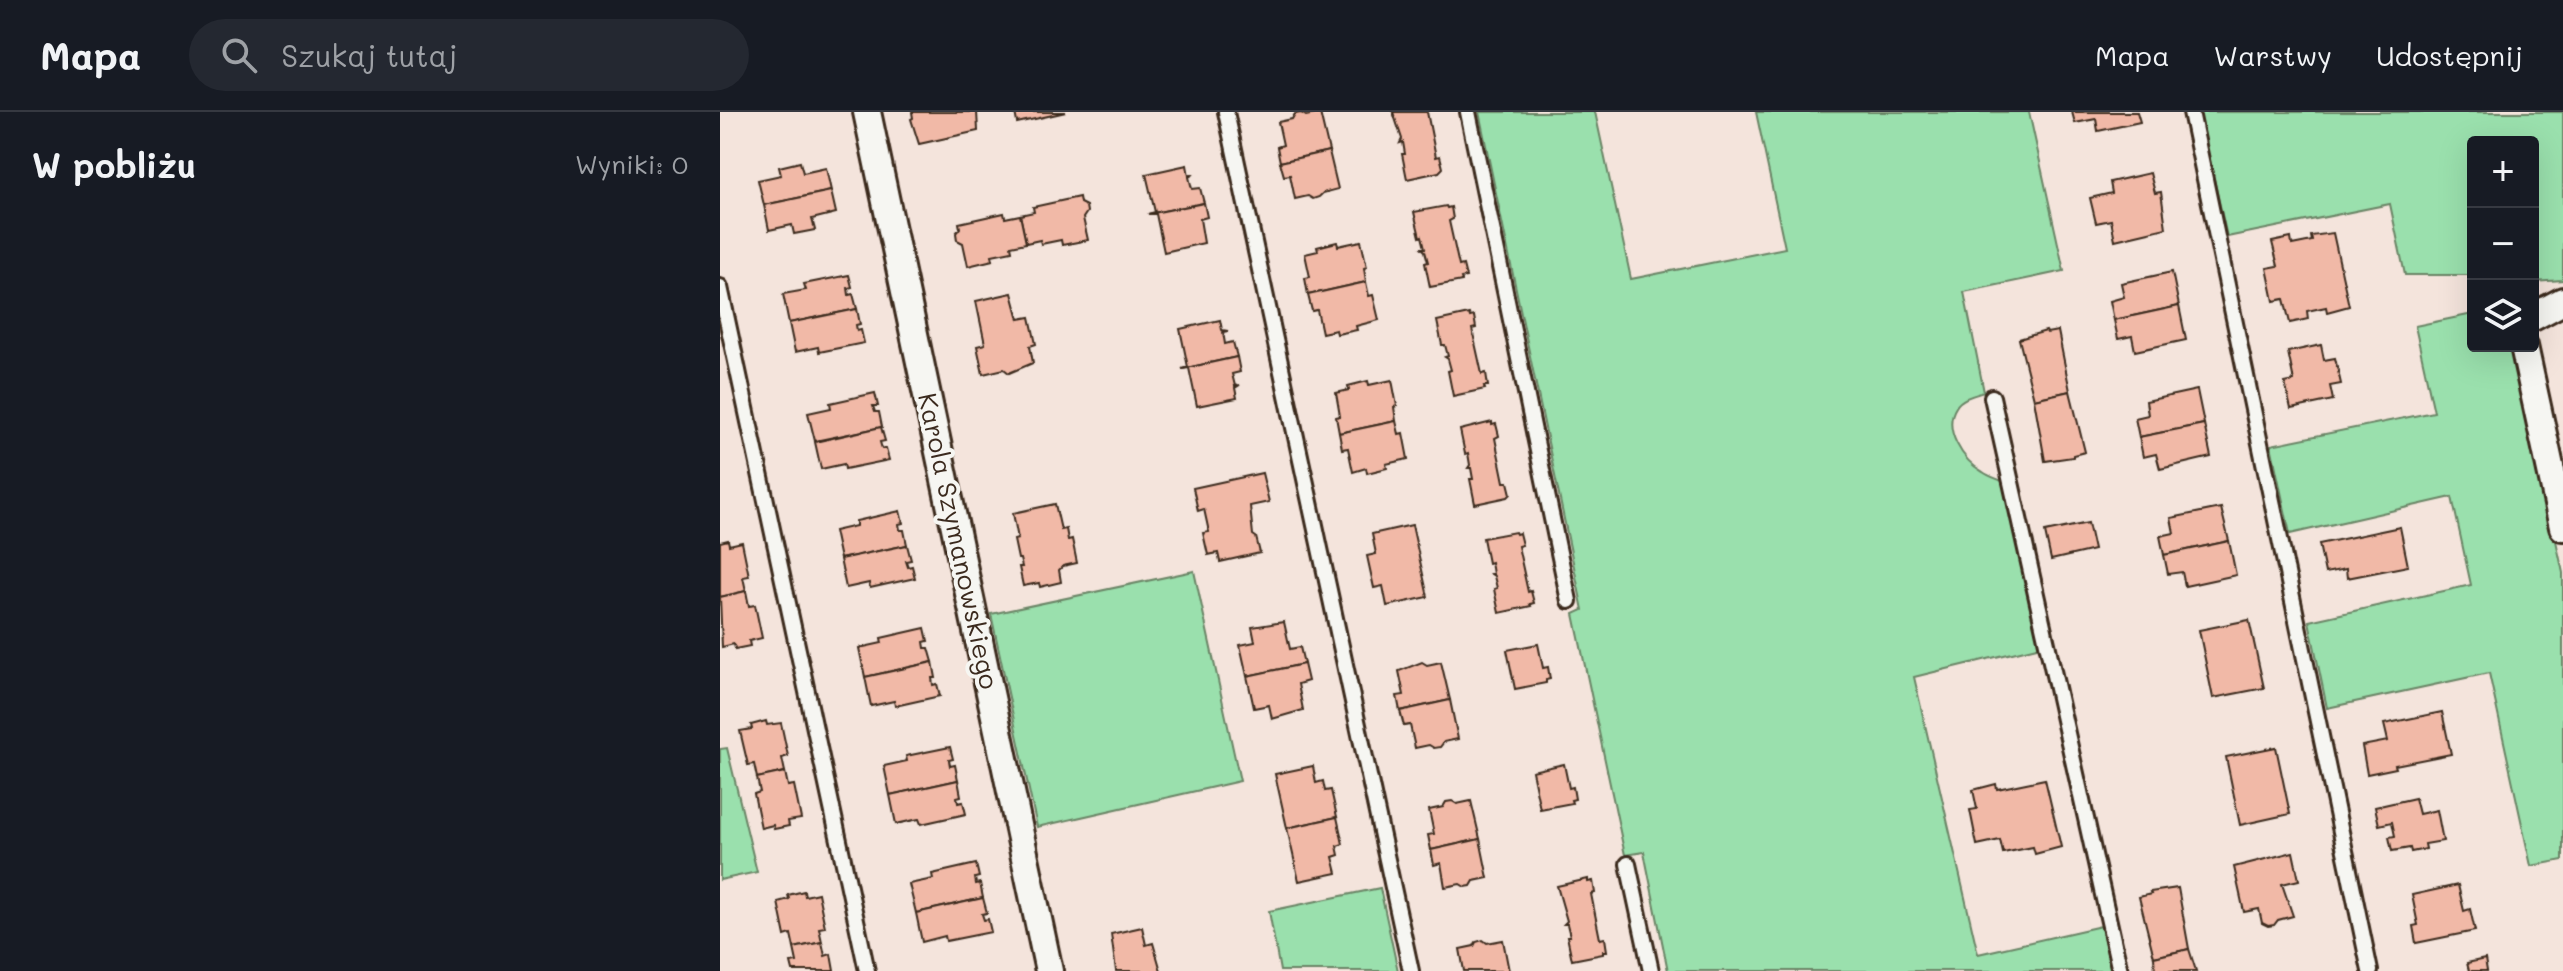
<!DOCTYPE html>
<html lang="pl">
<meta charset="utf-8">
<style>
body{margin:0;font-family:Mali,sans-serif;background:#242831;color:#f1f3f6}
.controls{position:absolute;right:24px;top:24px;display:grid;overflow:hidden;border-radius:8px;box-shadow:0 8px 32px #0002}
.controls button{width:72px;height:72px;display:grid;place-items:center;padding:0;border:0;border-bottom:2px solid #363941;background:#171b24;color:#f1f3f6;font:40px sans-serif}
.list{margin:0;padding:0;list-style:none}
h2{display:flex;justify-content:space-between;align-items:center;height:104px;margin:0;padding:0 32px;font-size:34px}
h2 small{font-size:26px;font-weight:400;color:#9ea1a6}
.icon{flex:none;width:44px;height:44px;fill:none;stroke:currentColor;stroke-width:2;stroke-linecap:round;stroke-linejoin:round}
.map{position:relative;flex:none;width:1843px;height:859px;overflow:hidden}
header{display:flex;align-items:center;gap:48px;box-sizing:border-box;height:112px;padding:0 40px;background:#171b24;border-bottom:2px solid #363941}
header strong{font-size:38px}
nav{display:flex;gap:44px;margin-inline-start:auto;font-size:28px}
.search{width:560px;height:72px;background:#242831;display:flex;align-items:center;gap:20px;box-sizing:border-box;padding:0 28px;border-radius:44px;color:#9ea1a6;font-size:30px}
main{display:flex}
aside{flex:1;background:#171b24}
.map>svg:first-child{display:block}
.green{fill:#9ae0ad;stroke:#6a8566;stroke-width:2}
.building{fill:#f1b9a7;stroke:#3b2a1e;stroke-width:2}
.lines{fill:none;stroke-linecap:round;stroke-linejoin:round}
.lane-casing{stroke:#3b2a1e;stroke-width:20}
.street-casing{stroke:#3b2a1e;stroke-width:32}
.lane{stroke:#f6f6f2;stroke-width:14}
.street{stroke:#f6f6f2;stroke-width:26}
.labels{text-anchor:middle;stroke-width:8;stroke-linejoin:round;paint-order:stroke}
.street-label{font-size:26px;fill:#3b2a1e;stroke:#f6f6f2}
</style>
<header>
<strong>Mapa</strong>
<div class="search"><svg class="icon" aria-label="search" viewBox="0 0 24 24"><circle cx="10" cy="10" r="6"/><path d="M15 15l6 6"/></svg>Szukaj tutaj</div>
<nav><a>Mapa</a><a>Warstwy</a><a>Udostępnij</a></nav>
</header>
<main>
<aside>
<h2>W pobliżu<small>Wyniki: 0</small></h2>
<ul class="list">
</ul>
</aside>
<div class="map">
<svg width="1843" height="859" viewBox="0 0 1843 859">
<rect width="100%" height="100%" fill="#f4e4dc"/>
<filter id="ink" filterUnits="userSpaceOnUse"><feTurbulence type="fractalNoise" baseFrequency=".0125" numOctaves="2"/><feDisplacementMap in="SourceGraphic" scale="16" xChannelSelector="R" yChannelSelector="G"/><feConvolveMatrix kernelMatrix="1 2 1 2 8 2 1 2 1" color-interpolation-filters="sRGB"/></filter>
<g filter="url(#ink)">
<g class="green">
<path d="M759,0H875L911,167L1065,136L1036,0H1309L1344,159L1244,180L1264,280C1254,283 1241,286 1236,295C1222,317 1243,349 1263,360C1270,365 1279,367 1286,371L1321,534L1194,565L1258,842L1381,814L1391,859H948L924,740L905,743L854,502L863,498Z"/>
<polygon points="1479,0 1843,0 1843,168 1813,170 1813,30 1753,30 1753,163 1685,163 1670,92 1507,125"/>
<polygon points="1753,202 1753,234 1794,234 1843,461 1843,748 1811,754 1769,561 1607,596 1589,509 1751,473 1732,385 1570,422 1551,333 1714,300 1695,214"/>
<polygon points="474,459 520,669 317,715 271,502"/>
<polygon points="7,636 37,760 0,768 0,637"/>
<polygon points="660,776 678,859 560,859 549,799"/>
</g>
<g class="building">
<polygon points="192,0 257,0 258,19 199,32 191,7 193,6"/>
<polygon points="295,0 346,0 297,11"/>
<polygon points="673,0 707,0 716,45 720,44 723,56 719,60 687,67 682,42 685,42 683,30 680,31 682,27"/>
<polygon points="1352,0 1417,0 1420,10 1378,19 1376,7 1355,11"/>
<polygon points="581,1 586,4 600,1 609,39 560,50 557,35 563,33 558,10 572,7 575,2"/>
<polygon points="609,39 618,77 603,81 599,85 593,87 588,84 575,87 570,63 564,64 560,50"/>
<polygon points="80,50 83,61 106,56 111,79 44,93 38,68 61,63 59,55"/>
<polygon points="467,53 469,64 474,62 469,65 472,77 480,76 484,91 428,102 435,100 426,62"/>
<polygon points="1430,61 1435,81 1441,80 1446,116 1395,128 1391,108 1376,111 1370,86 1392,81 1390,70"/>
<polygon points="111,79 116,101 92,107 95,118 74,122 72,113 49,118 44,93"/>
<polygon points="359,85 360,91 366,94 367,100 363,106 368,128 342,133 341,128 321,132 320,128 306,131 300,103 314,100 313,95"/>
<polygon points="484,91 487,105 480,107 484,131 444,140 436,102 428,102"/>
<polygon points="726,94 727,96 731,95 733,107 729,109 739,154 743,153 746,165 741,166 742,169 710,175 705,151 708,150 705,139 702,136 705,136 702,124 700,125 694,100"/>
<polygon points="284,101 285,106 300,103 306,131 291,134 292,139 272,143 273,148 248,154 243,131 237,128 236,121 240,116 239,111"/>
<polygon points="1613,121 1629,194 1607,200 1606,195 1587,199 1588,207 1570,211 1564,187 1554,189 1547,156 1558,154 1552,130 1571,126 1572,133 1592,129 1591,124"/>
<polygon points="641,129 647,155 644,156 646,170 588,183 585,166 590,165 585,142 598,139 597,135 617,130 618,134"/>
<polygon points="1452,160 1459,194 1394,208 1390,189 1404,185 1401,171"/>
<polygon points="129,163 132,175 128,176 129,183 133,182 137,197 69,211 63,182 86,178 84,172"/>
<polygon points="646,170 649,184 653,183 659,208 636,214 637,218 617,222 616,218 602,221 597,198 592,199 588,183"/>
<polygon points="292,181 299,207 310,205 316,232 310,234 313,251 289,261 284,257 263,262 257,234 265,232 256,189"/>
<polygon points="1459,194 1466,228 1415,239 1412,224 1398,227 1394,208"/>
<polygon points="137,197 140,212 136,213 137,219 141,218 144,231 99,240 98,235 75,240 69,211"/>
<polygon points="749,202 750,205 754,204 756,216 752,217 762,262 766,261 768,274 764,274 765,277 733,284 728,259 731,258 728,247 725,245 728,244 725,233 722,233 717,209"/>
<polygon points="500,208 502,218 508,219 503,220 505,232 513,230 517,245 462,257 468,255 460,217"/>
<polygon points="1326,219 1327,221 1338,219 1350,279 1314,287 1299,227"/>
<polygon points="1601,233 1604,248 1615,246 1621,272 1610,274 1613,288 1571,297 1565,271 1574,269 1568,240"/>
<polygon points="517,245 520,260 512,262 515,274 520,273 515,276 517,286 477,294 469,256 462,257"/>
<polygon points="672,268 677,294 674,295 676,309 619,321 616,305 620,304 616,281 629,278 628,274 648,269 649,273"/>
<polygon points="1477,278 1484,312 1419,325 1415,306 1428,303 1426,289"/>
<polygon points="1350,279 1365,340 1353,343 1353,345 1325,349 1314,287"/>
<polygon points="155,281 158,294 153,294 155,300 159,300 162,315 95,329 88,301 111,296 110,291"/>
<polygon points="676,309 679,322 683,321 688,347 666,352 667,356 647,361 646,356 633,360 628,336 622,337 619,321"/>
<polygon points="772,310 772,313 776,312 779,324 775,326 784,370 788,370 791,382 788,385 755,392 750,367 753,367 751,356 748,356 750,353 748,341 745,342 740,318"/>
<polygon points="1484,312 1491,345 1440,357 1436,342 1423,345 1419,325"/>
<polygon points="161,315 165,329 160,330 162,337 166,337 169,348 125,357 124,352 101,357 95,330"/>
<polygon points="542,361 549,390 530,394 533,423 536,425 540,441 500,450 498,441 488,443 483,421 489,420 484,397 478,399 473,376"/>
<polygon points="335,392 341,418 346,417 348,428 352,427 357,451 343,454 339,458 341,470 320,475 319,471 303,474 299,455 302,455 300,447 298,447 294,428 298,427 293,401"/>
<polygon points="1501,396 1509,429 1444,443 1440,424 1454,421 1451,406"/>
<polygon points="180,399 183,411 179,412 180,418 184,418 187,433 120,447 114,419 136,414 136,409"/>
<polygon points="1368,411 1374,438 1331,448 1325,420"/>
<polygon points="692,413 708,485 667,494 663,474 654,476 647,444 656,442 652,422"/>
<polygon points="1680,415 1688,454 1627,466 1626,457 1605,461 1599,432"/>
<polygon points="795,420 796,422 799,421 802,433 798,434 808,480 811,479 814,491 810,492 811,494 779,501 774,477 777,476 774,464 771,462 773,462 771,450 768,451 763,426"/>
<polygon points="8,428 9,433 22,430 29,464 23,465 26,479 0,485 0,430"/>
<polygon points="1509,429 1516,463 1465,474 1462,460 1448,462 1444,443"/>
<polygon points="187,433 191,448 186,449 188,455 192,454 195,466 150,476 149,471 126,476 120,447"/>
<polygon points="26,479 29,494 35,493 42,526 29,529 30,534 15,537 14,532 2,535 0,485"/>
<polygon points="1529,508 1544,576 1493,586 1479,518"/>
<polygon points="564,510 570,537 580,535 584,552 527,564 520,533 535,530 532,515"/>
<polygon points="205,516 208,529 204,530 205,536 209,536 213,550 145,565 139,536 162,531 161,526"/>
<polygon points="818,532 823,556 828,555 830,567 826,568 826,571 795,577 787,538"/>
<polygon points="213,550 216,566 212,566 213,573 217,572 220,584 175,594 174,589 151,594 145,565"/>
<polygon points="702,550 707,553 721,550 730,588 680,599 677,584 684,583 679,559"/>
<polygon points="584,552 588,569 578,572 583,598 552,607 549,593 534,596 527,564"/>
<polygon points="730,588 738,627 724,630 720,635 714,636 709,633 695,636 690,613 684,614 680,599"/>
<polygon points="1722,600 1731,642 1675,653 1676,656 1647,662 1642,634 1668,629 1664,612"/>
<polygon points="46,609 47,613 61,611 68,644 62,646 65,660 37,666 34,652 28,653 20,619 32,617 31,613"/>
<polygon points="230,635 233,647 229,648 230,654 235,653 238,668 170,683 164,654 187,649 186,644"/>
<polygon points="1556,635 1570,702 1520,713 1506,645"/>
<polygon points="844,652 849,676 853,675 855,687 851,688 852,691 820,697 812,659"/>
<polygon points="593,654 596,671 603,669 605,679 611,678 617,705 567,716 555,662"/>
<polygon points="65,660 68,674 74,673 81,707 68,709 69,714 54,717 53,713 41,716 34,682 40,680 37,666"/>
<polygon points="1325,667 1341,735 1315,742 1313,735 1283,741 1280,728 1257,733 1250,698 1257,697 1253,678 1276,672 1277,677"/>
<polygon points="238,668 241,684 237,685 238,691 243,690 246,702 201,712 199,707 176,712 170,683"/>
<polygon points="1695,686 1699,702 1717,698 1723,729 1705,732 1706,737 1691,740 1690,736 1672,739 1669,725 1675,724 1672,710 1659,713 1655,695"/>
<polygon points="732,689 737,692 751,689 760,727 711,738 708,723 714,722 709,698 723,695 726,690"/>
<polygon points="617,705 623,732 617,734 619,743 613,745 617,761 579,769 567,716"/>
<polygon points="760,727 768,766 754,769 751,774 745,775 740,772 725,775 721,751 714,753 711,738"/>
<polygon points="1573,740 1579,768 1562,772 1573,804 1558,808 1554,813 1548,814 1542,811 1539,797 1524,800 1514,755"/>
<polygon points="256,752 259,765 255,766 256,772 260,771 263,786 196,801 189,772 213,767 212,762"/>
<polygon points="868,767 868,770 873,769 875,781 871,782 880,827 885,826 887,839 883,839 883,842 852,848 847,824 850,824 847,812 844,812 847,809 837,774"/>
<polygon points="1738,773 1744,799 1750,797 1755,819 1696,831 1693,814 1698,813 1692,783"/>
<polygon points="1458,776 1469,837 1434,845 1419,785 1431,782 1430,780"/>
<polygon points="84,779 85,784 98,781 105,815 99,816 102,830 74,836 71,822 65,824 58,790 69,787 68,783"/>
<polygon points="263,786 267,801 262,802 264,808 268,807 271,820 226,829 225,824 202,830 196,801"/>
<polygon points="422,815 426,833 433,831 441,859 396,859 391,822"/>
<polygon points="763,828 767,831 783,828 789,859 744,859 740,837 754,834 756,830"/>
<polygon points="102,830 105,844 111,842 114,859 73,859 71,851 77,850 74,836"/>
<polygon points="1469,837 1476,859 1435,859 1434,845"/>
<polygon points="1765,847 1767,859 1749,859 1747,851"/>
</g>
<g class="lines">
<g class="lane-casing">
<g id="lane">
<polyline points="506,0 691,859"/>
<polyline points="748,0 849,489"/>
<polyline points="1471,0 1650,859"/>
<polyline points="0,175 147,859"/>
<polyline points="1272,285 1400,859"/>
<polyline points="908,752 931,859"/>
</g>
</g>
<g class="street-casing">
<g id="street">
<polyline points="147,0 329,859"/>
<polyline points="1813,205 1843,189"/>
<polyline points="1804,234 1843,415"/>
</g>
</g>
<use href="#lane" class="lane"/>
<use href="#street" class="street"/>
</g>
</g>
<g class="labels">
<g class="street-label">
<text transform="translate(238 429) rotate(78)" y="9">Karola Szymanowskiego</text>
</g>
</g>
</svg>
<div class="controls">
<button>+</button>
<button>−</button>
<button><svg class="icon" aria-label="layers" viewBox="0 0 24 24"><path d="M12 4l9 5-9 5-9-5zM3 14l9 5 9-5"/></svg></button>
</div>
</div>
</main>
